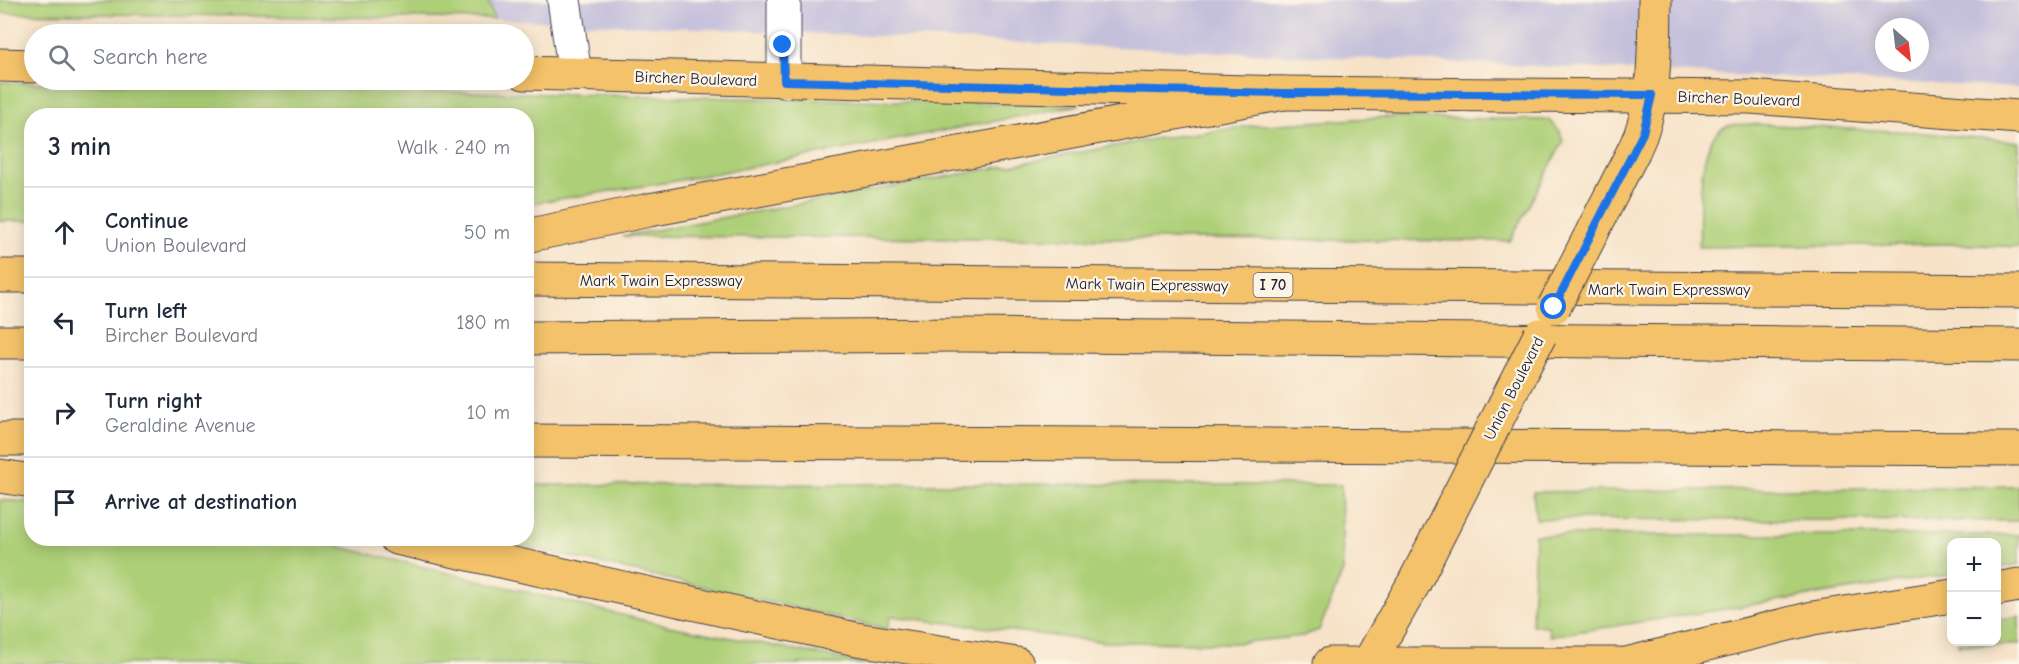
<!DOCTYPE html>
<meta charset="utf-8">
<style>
body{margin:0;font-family:"Comic Neue",sans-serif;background:#f6f6f7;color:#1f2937}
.controls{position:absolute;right:18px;bottom:18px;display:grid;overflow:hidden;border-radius:12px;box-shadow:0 3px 15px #0003}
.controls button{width:54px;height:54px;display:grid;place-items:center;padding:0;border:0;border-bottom:2px solid #e0e1e3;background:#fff;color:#1f2937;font:30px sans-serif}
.compass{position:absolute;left:1875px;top:18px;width:54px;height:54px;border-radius:50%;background:#fff;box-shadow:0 3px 15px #0003;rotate:152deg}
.stop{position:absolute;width:18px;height:18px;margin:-14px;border:4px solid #1a73e8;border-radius:50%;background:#fff}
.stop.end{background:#1a73e8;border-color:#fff;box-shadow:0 2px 6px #0008}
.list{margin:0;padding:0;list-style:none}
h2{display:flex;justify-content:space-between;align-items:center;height:78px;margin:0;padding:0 24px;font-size:26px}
h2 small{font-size:20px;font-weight:400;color:#747a83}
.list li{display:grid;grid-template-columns:39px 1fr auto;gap:18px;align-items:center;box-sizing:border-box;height:90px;padding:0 24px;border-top:2px solid #e0e1e3}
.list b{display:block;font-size:22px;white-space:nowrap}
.list p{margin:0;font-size:20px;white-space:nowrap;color:#747a83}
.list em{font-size:20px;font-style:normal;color:#747a83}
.icon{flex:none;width:33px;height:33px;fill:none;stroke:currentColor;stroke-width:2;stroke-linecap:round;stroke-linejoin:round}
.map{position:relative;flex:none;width:2019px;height:664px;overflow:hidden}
.search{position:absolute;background:#fff;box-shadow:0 3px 15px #0003;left:24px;top:24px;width:510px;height:66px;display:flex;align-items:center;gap:15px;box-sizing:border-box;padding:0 21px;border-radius:33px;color:#747a83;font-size:22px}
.panel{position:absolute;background:#fff;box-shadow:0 3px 15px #0003;left:24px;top:108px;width:510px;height:438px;border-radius:24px}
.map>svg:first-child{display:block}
.industrial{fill:#c4c0db;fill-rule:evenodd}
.green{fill:#adcf77;stroke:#687859;stroke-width:1.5}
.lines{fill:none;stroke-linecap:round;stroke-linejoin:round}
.minor-casing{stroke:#423f50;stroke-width:35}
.major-casing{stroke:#423f50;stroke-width:35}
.highway-casing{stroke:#423f50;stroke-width:35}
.minor{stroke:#fff;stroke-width:33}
.major{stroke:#f3c26a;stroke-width:33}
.highway{stroke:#f3c26a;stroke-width:33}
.major-bridge-casing{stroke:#423f50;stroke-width:35;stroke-linecap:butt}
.major-bridge{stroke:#f3c26a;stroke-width:33}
.route{stroke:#1a73e8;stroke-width:8}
.labels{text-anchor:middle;stroke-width:4.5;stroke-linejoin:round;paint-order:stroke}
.shield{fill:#fcf5e5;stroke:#63616e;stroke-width:1.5}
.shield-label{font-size:15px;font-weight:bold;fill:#22223b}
.street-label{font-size:16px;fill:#22223b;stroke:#fcf5e5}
</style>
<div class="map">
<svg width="2019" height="664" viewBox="0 0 2019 664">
<rect width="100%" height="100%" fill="#fcf5e5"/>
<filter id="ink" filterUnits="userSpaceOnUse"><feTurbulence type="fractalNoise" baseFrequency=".0167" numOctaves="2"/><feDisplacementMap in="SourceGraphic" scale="12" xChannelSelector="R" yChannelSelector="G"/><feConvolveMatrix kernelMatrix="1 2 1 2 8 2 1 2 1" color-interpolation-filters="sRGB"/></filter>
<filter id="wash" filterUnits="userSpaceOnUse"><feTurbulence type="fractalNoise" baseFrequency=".008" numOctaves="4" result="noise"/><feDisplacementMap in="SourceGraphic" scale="24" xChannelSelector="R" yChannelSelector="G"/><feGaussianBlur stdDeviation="1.35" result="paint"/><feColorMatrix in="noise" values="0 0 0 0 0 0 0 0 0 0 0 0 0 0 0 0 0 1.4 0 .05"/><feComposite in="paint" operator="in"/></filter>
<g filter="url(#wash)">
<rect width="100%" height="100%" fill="#f6e2c7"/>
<path class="industrial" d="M488,0H2019V88L494,19ZM1884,27H1920V63H1884Z"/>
<g class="green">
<polygon points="0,0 488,0 494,19 0,13"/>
<polygon points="0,82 1080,105 670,182 527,204 526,116 32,116 31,221 0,221"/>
<polygon points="1387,117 1549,120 1560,132 1563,142 1510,241 622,236 1153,139 1250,126"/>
<path d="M1749,124L1914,132L2019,142V247L1956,244L1699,247C1701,218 1695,140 1725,127C1731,124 1742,125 1749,124Z"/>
<polygon points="906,484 1341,485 1343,571 1319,630 1303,636 1236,643 1104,642 891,616 887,629 493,539 526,538 527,485"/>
<polygon points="2019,486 2019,521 1536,519 1533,492"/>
<polygon points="0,500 31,502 32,538 308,539 663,625 870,664 0,664"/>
<polygon points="1535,535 2019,535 2019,564 1997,568 1996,542 1952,542 1951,574 1550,636 1548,626 1532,625"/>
<polygon points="2019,616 2019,645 1958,645 1958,642 1996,642 1997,620"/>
</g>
</g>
<g filter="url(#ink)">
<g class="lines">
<g class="minor-casing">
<g id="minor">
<polyline points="564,0 575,74"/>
<polyline points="784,81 784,0"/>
</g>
</g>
<g class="major-casing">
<g id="major">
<polyline points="0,65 34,66"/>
<polyline points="524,73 1284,93 1750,97 2019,117"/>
<path d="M1634,150C1657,104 1654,50 1655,0"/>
<polyline points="1330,664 1619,664"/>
<polyline points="1368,664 1414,583"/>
</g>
</g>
<g class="highway-casing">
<g id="highway">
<polyline points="526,236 649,210 1284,93"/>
<polyline points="0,276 32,276"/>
<polyline points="526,279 2019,291"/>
<polyline points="526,338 963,335 2019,345"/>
<polyline points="0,342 32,342"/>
<polyline points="0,439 32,439"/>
<polyline points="526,441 2019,449"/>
<polyline points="0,476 32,481"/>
<polyline points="396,538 856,639 1017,664"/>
<polyline points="1996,589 2019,585"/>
<polyline points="1626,664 1813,618 1952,596"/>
</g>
</g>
<use href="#minor" class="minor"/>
<use href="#major" class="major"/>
<use href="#highway" class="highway"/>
<g class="major-bridge-casing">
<g id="major-bridge">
<polyline points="1554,307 1634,150"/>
<polyline points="1414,583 1540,335"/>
</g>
</g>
<use href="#major-bridge" class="major-bridge"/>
</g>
</g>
<g class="lines" filter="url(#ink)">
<polyline class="route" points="783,45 784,81 1284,93 1652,95 1643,133 1554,307"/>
</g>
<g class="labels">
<rect class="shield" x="1253.5" y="273" width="39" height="24" rx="4.5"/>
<g class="shield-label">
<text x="1273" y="290">I 70</text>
</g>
<g class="street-label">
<text transform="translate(696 78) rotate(2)" y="6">Bircher Boulevard</text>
<text transform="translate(1739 98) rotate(2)" y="6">Bircher Boulevard</text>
<text x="661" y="286">Mark Twain Expressway</text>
<text transform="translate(1147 284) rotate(1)" y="6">Mark Twain Expressway</text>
<text x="1669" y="295">Mark Twain Expressway</text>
<text transform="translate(1513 388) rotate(-63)" y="6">Union Boulevard</text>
</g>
</g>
</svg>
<div class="controls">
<button>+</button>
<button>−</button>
</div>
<svg class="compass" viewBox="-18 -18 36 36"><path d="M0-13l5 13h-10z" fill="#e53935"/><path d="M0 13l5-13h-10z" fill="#747a83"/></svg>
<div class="stop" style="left:1554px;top:307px"></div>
<div class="stop end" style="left:783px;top:45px"></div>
<div class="search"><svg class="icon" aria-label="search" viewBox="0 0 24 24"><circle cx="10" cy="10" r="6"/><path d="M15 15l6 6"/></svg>Search here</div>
<section class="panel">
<h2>3 min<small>Walk · 240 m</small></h2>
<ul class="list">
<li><svg class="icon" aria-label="ahead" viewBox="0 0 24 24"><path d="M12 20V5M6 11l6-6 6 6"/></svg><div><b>Continue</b><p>Union Boulevard</p></div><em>50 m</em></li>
<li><svg class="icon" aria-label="left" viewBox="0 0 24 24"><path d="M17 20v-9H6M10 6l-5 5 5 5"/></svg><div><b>Turn left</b><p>Bircher Boulevard</p></div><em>180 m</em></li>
<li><svg class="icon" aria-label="right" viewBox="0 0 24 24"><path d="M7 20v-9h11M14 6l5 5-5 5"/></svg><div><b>Turn right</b><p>Geraldine Avenue</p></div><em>10 m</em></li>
<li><svg class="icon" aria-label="arrive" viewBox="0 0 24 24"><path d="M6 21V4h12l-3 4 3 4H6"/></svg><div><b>Arrive at destination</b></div></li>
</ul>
</section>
</div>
